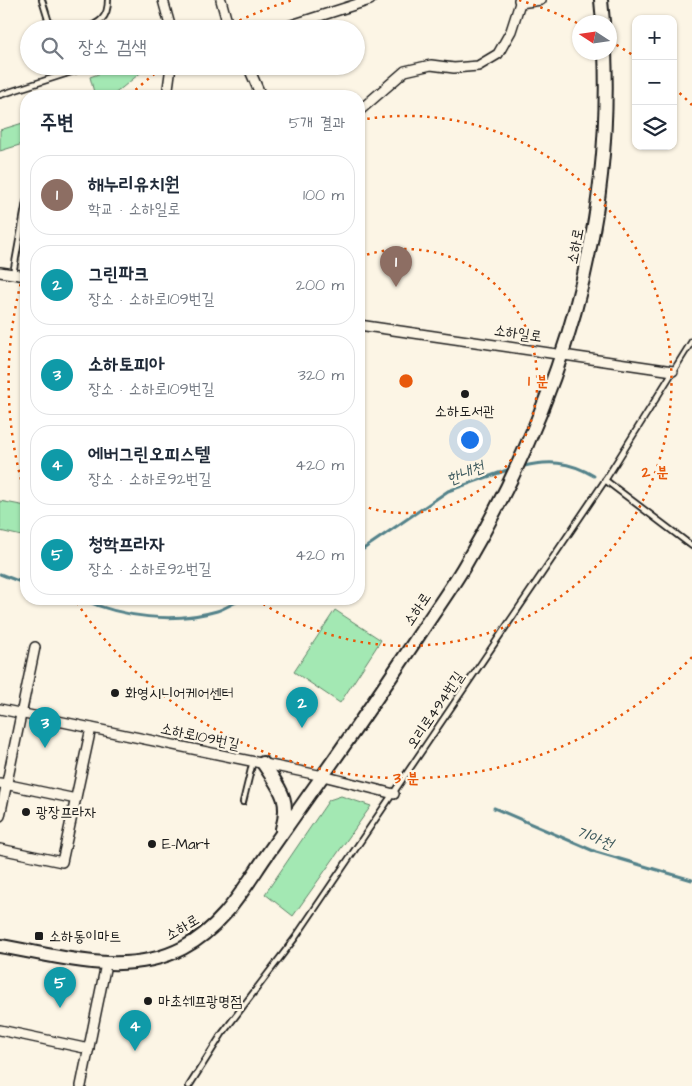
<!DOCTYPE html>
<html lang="ko">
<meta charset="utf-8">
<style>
body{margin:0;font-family:"Architects Daughter","Poor Story",sans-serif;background:#f6f6f7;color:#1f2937}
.controls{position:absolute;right:15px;top:15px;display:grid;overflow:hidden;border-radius:10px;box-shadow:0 1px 4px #0004}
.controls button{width:45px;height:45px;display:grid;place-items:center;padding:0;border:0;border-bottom:1px solid #e0e1e3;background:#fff;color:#1f2937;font:25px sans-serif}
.compass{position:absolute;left:572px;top:15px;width:45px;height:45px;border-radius:50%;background:#fff;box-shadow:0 1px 4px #0004;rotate:282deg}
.you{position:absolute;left:469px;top:439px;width:18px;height:18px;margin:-12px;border:4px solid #fff;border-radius:50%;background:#1a73e8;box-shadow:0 0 0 8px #1a73e833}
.badge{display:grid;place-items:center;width:32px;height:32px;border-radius:50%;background:#db2777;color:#fff;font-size:16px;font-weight:700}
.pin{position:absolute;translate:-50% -41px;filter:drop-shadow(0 1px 2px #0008)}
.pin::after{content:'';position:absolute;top:26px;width:18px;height:15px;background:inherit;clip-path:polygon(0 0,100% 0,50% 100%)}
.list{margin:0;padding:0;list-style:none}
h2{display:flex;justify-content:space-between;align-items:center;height:65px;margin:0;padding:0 20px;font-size:21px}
h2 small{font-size:16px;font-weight:400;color:#747a83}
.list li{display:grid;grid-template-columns:32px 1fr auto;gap:15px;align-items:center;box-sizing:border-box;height:80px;margin:0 10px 10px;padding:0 10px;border:1px solid #e0e1e3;border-radius:20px}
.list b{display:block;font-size:19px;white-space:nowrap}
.list p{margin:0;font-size:16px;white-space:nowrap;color:#747a83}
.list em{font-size:16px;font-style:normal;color:#747a83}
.icon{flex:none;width:28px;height:28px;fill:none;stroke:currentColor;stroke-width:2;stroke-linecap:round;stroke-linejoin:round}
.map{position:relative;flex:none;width:692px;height:1086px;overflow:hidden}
.search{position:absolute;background:#fff;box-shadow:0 1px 4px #0004;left:20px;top:20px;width:345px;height:55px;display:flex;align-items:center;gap:12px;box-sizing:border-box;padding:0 18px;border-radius:28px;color:#747a83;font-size:19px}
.panel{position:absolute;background:#fff;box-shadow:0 1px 4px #0004;left:20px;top:90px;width:345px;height:515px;border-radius:20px}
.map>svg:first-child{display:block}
.park{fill:#a3e8b3;stroke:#608268}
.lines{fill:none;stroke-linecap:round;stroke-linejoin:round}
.stream{stroke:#53828a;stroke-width:3}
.lane-casing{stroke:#1c1c1c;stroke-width:8}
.street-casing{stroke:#1c1c1c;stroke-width:12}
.secondary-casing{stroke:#1c1c1c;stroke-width:16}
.lane{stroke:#fcf5e5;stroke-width:4.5}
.street{stroke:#fcf5e5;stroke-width:9}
.secondary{stroke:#fcf5e5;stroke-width:12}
.ring{fill:none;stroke:#e8590c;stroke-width:2.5;stroke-dasharray:2.5 5}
.poi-dot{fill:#1c1c1c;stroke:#fcf5e5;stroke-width:2}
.labels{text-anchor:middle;stroke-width:4.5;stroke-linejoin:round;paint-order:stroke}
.street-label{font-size:15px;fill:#1c1c1c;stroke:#fcf5e5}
.poi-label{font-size:15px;fill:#1c1c1c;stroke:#fcf5e5;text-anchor:start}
.water-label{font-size:16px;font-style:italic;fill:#3c585c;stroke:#fcf5e5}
.centre{fill:#e8590c;stroke:#fcf5e5;stroke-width:2.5}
.ring-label{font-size:15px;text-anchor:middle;font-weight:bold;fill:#e8590c;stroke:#fcf5e5;stroke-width:4.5;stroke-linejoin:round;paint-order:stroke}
</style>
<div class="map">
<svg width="692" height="1086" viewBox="0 0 692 1086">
<rect width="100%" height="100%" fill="#fcf5e5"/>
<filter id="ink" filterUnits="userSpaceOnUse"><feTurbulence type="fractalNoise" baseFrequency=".02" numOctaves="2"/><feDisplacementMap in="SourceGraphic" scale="10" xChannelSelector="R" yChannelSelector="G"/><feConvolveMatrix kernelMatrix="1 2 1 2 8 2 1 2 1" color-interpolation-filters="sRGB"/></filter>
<g filter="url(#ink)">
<g class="park">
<polygon points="120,66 149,66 112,96 95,96 90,77"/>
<polygon points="26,122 26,143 0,151 0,130"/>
<polygon points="0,501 26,506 26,537 0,531"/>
<polygon points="335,610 381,640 340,703 294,672"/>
<polygon points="341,796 371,806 293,916 265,894 329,800"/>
</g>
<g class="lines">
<g class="stream">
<path d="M521,467C548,460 569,461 594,476"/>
<polyline points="359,552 448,491 510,469"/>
<polyline points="0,574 26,584"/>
<path d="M81,599C122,617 173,624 217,611C227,608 235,601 245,599"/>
<polyline points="494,808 596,852 692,880"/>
</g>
<g class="lane-casing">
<g id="lane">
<polyline points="42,0 51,29"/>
<path d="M84,29C100,23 108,18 108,0"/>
<polyline points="205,29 226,22"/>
<polyline points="62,66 64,74"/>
<polyline points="0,95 90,66"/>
<polyline points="13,274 26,202"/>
<polyline points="605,480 692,546"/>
<polyline points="243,802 253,761"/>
<polyline points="189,1086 222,1034 295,938 604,482 692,341"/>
</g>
</g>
<g class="street-casing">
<g id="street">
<polyline points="163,0 171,29"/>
<polyline points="221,0 229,29"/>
<polyline points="520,3 541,0"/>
<polyline points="279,29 370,0"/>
<polyline points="248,66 261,96"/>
<polyline points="167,96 171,66"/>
<polyline points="359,111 405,71 431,65 454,68 478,66 498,54 511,31 520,3 519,0"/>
<polyline points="0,272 26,276"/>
<polyline points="359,325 673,371"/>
<polyline points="0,709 323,776 394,794"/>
<polyline points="0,783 76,799"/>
<polyline points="0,816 35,647"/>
<polyline points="0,849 62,862 91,728"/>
<polyline points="0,1030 89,1049"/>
<polyline points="81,1086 106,964"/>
</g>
</g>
<g class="secondary-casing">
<g id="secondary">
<polyline points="601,0 603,22"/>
<path d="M263,763C279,788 291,798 282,829"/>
<path d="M0,946C61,956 125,978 183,948C221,928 241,893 264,859C279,838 294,816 309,795C347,742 383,689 419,635C434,612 451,589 465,565C558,407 613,236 605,52"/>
</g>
</g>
<use href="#lane" class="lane"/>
<use href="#street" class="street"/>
<use href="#secondary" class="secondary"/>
</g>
</g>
<g class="ring">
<path d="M360 257A132 132 0 1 1 360 505"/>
<path d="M360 120A265 265 0 1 1 256 599"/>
<path d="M692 657A397 397 0 0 1 75 600M25 494A397 397 0 0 1 25 268M130 95A397 397 0 0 1 162 68M226 27A397 397 0 0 1 293 0M519 0A397 397 0 0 1 577 23M610 41A397 397 0 0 1 634 56M674 88A397 397 0 0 1 692 105"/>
</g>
<g class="poi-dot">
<circle cx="465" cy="394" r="5"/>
<circle cx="115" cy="693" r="5"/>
<circle cx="26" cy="812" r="5"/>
<circle cx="152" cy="844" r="5"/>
<rect x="34" y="931" width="10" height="10" rx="2.5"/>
<circle cx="148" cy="1001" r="5"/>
</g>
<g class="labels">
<g class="street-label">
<text transform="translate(575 246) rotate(-79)" y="5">소하로</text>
<text transform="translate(518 333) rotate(8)" y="5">소하일로</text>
<text transform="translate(417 609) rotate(-56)" y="5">소하로</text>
<text transform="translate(435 710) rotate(-56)" y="5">오리로494번길</text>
<text transform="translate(200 736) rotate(12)" y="5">소하로109번길</text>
<text transform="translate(182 927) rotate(-31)" y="5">소하로</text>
</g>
<g class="poi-label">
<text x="465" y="416" text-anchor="middle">소하도서관</text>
<text x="125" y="698">화영시니어케어센터</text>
<text x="36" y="817">광장프라자</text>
<text x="162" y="849">E-Mart</text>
<text x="49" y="941">소하동이마트</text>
<text x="158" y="1006">마초쉐프광명점</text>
</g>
<g class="water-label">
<text transform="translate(465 472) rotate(-22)" y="6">한내천</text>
<text transform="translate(595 837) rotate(21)" y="6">기아천</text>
</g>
</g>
<circle cx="406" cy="381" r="8" class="centre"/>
<g class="ring-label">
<text x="538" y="386">1 분</text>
<text x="655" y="477">2 분</text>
<text x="406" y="783">3 분</text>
</g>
</svg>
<div class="controls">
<button>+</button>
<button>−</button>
<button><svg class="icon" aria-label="layers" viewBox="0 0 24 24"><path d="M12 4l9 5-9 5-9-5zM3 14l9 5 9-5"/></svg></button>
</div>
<svg class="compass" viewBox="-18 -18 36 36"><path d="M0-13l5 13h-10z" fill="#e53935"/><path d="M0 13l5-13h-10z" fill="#747a83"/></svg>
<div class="you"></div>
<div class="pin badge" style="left:396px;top:287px;background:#8d6e63">1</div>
<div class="pin badge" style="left:302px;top:728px;background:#0f9aa8">2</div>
<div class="pin badge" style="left:45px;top:748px;background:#0f9aa8">3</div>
<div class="pin badge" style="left:135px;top:1051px;background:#0f9aa8">4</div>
<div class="pin badge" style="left:60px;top:1008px;background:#0f9aa8">5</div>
<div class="search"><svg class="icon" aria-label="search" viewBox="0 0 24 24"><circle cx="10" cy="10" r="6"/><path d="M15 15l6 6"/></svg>장소 검색</div>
<section class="panel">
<h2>주변<small>5개 결과</small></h2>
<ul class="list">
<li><span class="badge" style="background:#8d6e63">1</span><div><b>해누리유치원</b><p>학교 · 소하일로</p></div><em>100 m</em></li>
<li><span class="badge" style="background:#0f9aa8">2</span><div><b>그린파크</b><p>장소 · 소하로109번길</p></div><em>200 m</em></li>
<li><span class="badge" style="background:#0f9aa8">3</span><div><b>소하토피아</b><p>장소 · 소하로109번길</p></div><em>320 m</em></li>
<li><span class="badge" style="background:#0f9aa8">4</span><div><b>에버그린오피스텔</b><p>장소 · 소하로92번길</p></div><em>420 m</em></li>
<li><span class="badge" style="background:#0f9aa8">5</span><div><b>청학프라자</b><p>장소 · 소하로92번길</p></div><em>420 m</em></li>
</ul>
</section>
</div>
